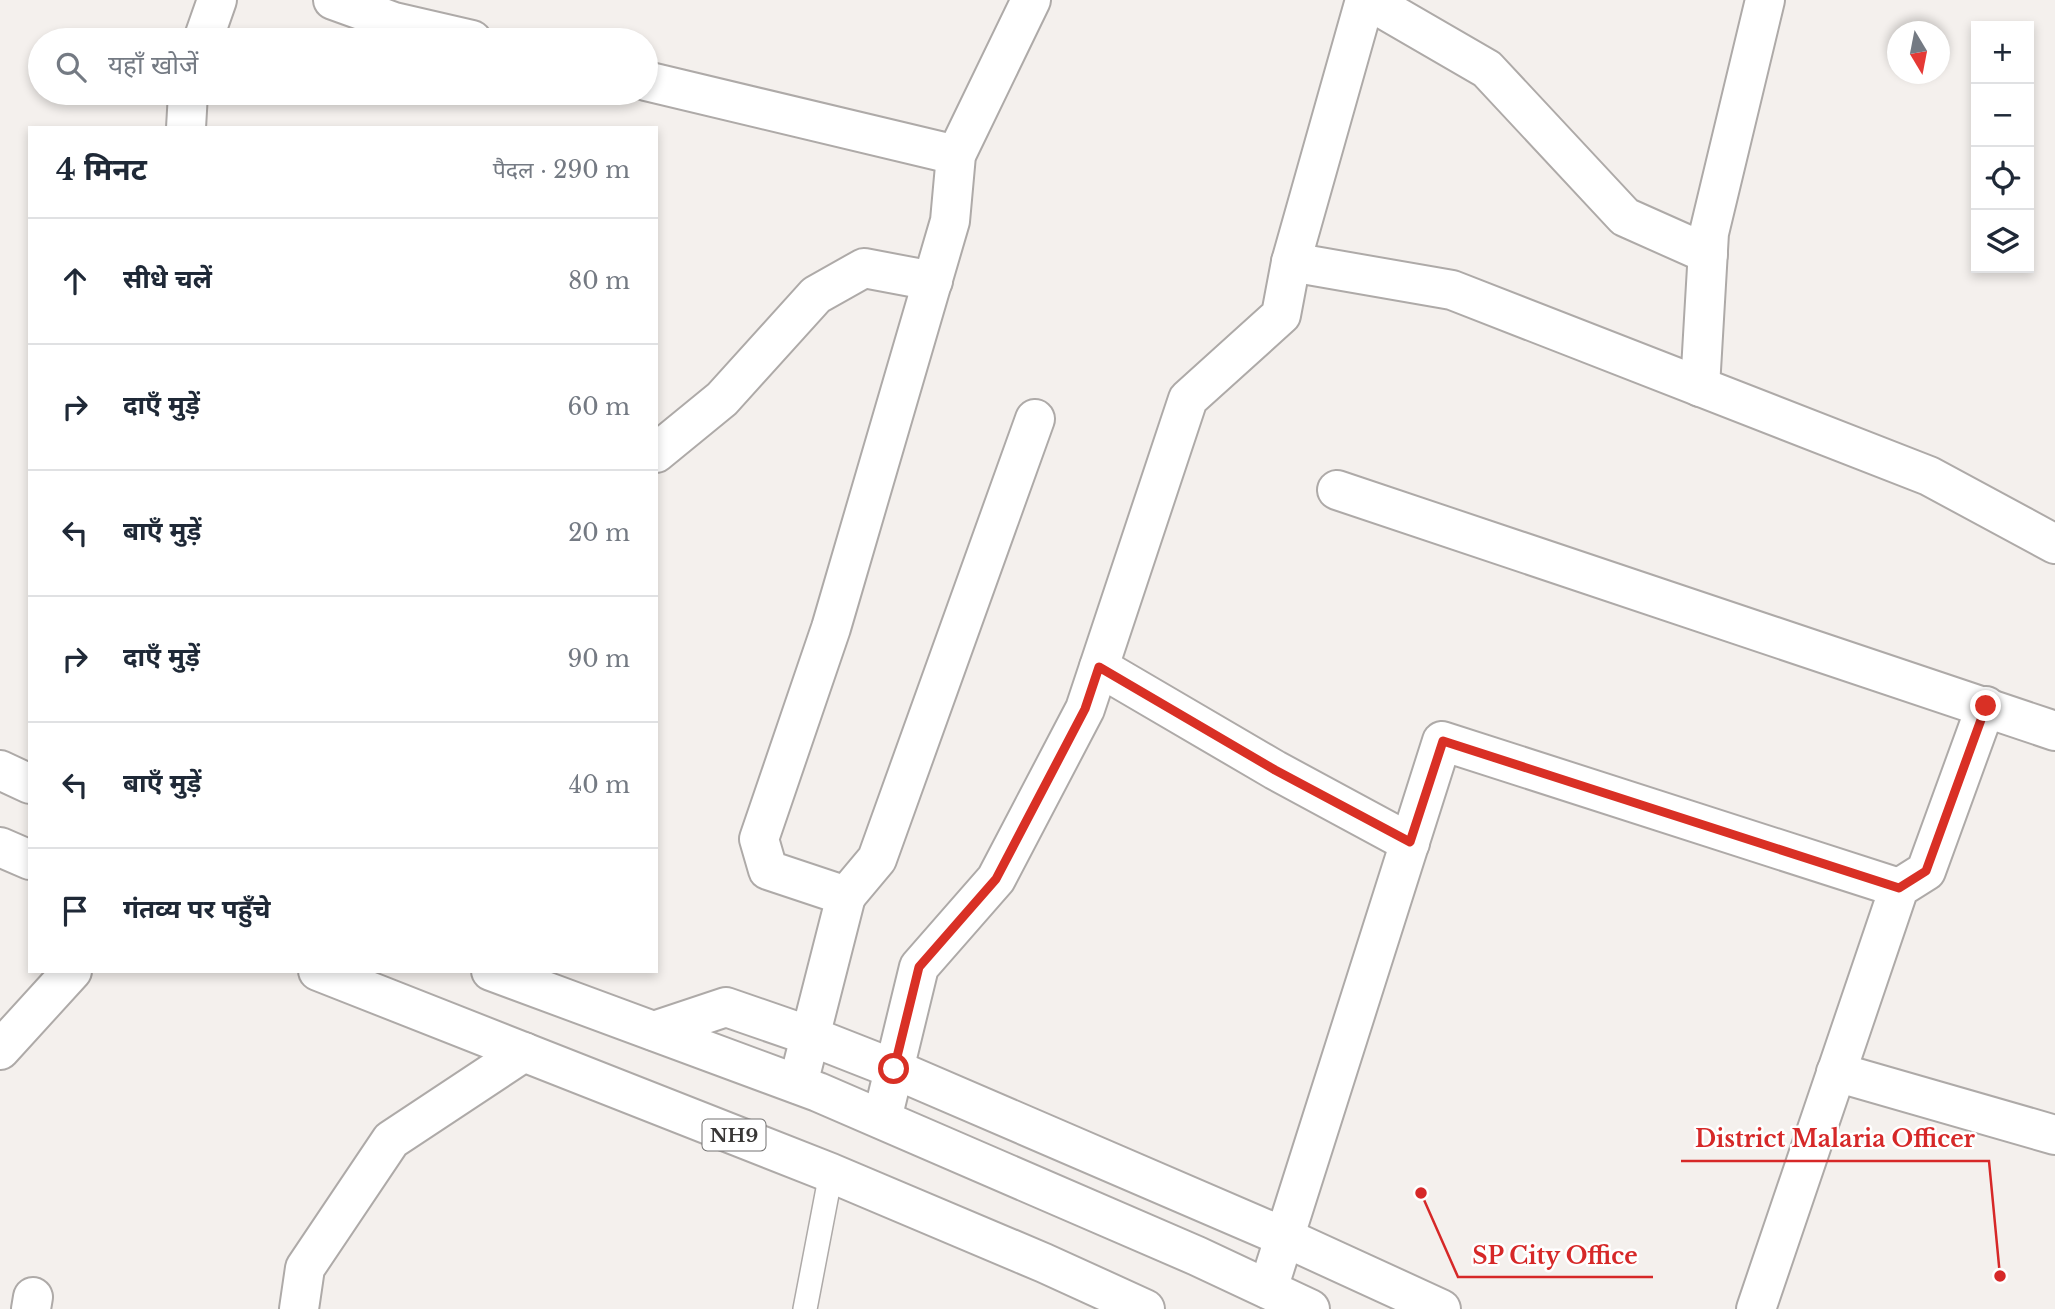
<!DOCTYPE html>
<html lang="hi">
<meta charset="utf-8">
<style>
body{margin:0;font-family:"Libre Baskerville","Noto Sans Devanagari",serif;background:#f6f6f7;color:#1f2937}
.controls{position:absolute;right:21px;top:21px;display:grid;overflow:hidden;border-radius:0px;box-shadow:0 4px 10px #0003}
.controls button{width:63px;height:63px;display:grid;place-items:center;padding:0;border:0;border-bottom:2px solid #e0e1e3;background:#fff;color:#1f2937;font:35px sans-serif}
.compass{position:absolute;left:1887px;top:21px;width:63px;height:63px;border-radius:50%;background:#fff;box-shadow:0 4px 10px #0003;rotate:170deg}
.stop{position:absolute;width:21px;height:21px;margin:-16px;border:5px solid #d93025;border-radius:50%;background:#fff}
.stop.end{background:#d93025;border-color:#fff;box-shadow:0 2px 7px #0008}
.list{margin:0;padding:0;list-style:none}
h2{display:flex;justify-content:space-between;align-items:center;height:91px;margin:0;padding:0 28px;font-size:30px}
h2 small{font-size:23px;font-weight:400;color:#747a83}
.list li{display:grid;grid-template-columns:46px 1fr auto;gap:21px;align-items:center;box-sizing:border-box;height:126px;padding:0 28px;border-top:2px solid #e0e1e3}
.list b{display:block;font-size:26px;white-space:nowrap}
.list em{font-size:23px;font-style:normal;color:#747a83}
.icon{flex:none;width:38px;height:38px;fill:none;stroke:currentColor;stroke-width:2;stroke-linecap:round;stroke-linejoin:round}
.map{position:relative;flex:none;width:2055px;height:1309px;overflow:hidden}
.search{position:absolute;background:#fff;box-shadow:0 4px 10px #0003;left:28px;top:28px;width:630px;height:77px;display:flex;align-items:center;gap:18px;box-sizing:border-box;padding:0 24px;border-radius:38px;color:#747a83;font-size:26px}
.panel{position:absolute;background:#fff;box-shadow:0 4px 10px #0003;left:28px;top:126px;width:630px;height:847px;border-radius:0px}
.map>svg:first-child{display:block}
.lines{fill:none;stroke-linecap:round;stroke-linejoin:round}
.lane-casing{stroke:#aeaaa8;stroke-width:26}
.street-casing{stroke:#aeaaa8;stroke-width:42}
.highway-casing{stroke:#aeaaa8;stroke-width:42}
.lane{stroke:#fff;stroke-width:23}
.street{stroke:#fff;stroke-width:38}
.highway{stroke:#fff;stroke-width:38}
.route{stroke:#d93025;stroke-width:9}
.labels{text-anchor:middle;stroke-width:5;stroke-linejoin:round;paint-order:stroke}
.shield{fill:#fff;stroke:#747372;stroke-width:2}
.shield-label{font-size:19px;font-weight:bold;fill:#393736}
.leader{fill:none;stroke:#d62828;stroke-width:2.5}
.callout-dot{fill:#d62828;stroke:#fff;stroke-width:2.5}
.callout-label{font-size:23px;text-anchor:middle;font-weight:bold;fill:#d62828;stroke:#fff;stroke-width:5;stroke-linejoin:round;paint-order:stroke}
</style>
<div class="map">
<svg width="2055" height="1309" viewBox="0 0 2055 1309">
<rect width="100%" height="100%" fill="#f4f0ed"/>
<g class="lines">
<g class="lane-casing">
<polyline id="lane" points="805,1309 831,1173"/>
</g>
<g class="street-casing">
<g id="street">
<polyline points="333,0 394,22 472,40"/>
<polyline points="1368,0 1487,69 1625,217 1708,254"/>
<polyline points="203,40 217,0"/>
<polyline points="646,81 956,155"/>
<polyline points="186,128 188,93"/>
<polyline points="1291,262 1452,290 1929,476 2055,544"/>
<polyline points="1700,387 1709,233 1765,0"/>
<polyline points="656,453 722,399 816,295 864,268 933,281"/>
<polyline points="1337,490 2055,731"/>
<polyline points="1099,667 1275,770 1410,843"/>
<polyline points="846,896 877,859 1035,419"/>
<polyline points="0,1050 72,971"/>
<polyline points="1836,1072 2055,1135"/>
<polyline points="798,1084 846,896 768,870 759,839 831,628 950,221 956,155 1031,0"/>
<polyline points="882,1119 919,967 996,879 1085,709 1188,399 1281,315 1291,262 1365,0"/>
<polyline points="1268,1289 1442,741 1899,888"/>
<polyline points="31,1309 33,1297"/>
<polyline points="299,1309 305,1268 391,1140 524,1052"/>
<polyline points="1756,1309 1899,888 1926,871 1986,706"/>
</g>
</g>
<g class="highway-casing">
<g id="highway">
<polyline points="0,770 30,784"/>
<polyline points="0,847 30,860"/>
<polyline points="318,971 831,1173 1044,1263 1145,1309"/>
<polyline points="491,971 818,1092 1197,1256 1310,1309"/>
<polyline points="654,1031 726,1007 810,1036 894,1069 1284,1237 1441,1309"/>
</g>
</g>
<use href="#lane" class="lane"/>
<use href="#street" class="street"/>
<use href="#highway" class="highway"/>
</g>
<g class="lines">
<polyline class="route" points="894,1069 919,967 996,879 1085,709 1099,667 1275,770 1410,842 1443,741 1899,888 1926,871 1986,706"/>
</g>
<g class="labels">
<rect class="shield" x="702.5" y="1119.5" width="63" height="31" rx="5"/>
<g class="shield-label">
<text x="734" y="1142">NH9</text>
</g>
</g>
<path class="leader" d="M2000 1276L1989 1161H1681M1421 1193L1458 1277H1653"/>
<g class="callout-dot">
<circle cx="2000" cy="1276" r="7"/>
<circle cx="1421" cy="1193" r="7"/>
</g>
<g class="callout-label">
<text x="1835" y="1147">District Malaria Officer</text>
<text x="1555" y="1264">SP City Office</text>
</g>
</svg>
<div class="controls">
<button>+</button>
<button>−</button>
<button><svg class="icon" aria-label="locate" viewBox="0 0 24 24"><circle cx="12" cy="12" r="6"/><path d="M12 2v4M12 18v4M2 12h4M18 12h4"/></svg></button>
<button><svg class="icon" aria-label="layers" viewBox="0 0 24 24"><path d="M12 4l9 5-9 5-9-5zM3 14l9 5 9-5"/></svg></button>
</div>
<svg class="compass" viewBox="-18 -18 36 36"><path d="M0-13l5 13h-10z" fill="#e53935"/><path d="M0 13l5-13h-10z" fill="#747a83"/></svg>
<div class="stop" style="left:894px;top:1069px"></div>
<div class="stop end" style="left:1986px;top:706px"></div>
<div class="search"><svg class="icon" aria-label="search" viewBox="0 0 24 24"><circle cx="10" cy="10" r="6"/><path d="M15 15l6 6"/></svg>यहाँ खोजें</div>
<section class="panel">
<h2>4 मिनट<small>पैदल · 290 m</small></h2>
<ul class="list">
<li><svg class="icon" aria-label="ahead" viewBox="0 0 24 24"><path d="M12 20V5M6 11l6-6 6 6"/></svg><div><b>सीधे चलें</b></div><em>80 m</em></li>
<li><svg class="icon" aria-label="right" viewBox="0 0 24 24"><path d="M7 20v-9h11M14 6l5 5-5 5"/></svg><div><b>दाएँ मुड़ें</b></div><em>60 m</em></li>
<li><svg class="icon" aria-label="left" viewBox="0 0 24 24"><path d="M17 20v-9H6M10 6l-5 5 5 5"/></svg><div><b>बाएँ मुड़ें</b></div><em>20 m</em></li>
<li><svg class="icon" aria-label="right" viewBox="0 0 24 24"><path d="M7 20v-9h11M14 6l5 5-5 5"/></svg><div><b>दाएँ मुड़ें</b></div><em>90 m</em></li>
<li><svg class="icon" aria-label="left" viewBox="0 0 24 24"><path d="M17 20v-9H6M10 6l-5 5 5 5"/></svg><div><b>बाएँ मुड़ें</b></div><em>40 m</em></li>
<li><svg class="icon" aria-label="arrive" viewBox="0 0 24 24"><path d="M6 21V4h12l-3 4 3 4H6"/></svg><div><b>गंतव्य पर पहुँचे</b></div></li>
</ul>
</section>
</div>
